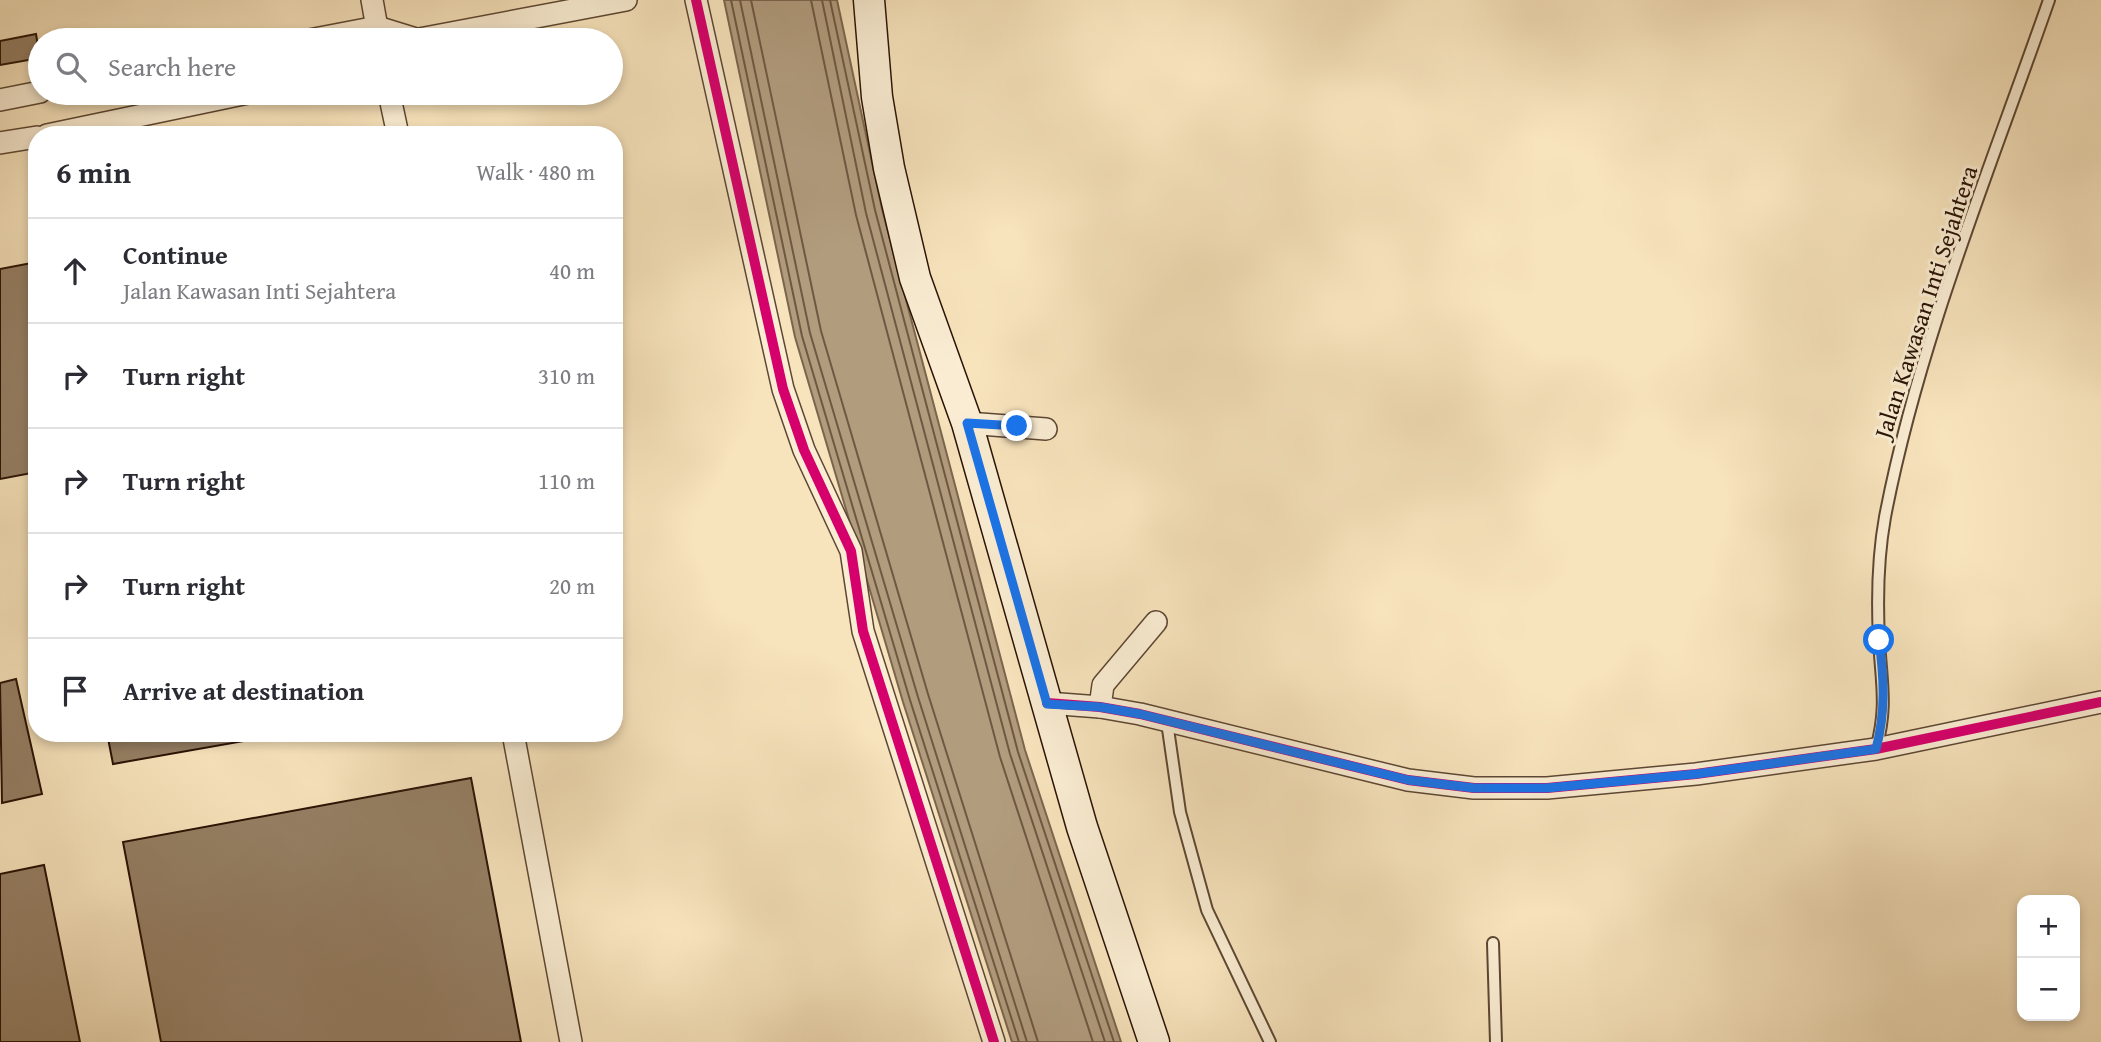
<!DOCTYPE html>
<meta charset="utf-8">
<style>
body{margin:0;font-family:"Gentium Book Plus",serif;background:#f2f2f3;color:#2b2b33}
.controls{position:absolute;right:21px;bottom:21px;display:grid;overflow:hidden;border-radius:14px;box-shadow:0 4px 10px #0003}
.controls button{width:63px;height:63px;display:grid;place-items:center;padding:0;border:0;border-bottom:2px solid #e1e1e2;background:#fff;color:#2b2b33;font:35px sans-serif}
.stop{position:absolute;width:21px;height:21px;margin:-16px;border:5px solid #1a73e8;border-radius:50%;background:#fff}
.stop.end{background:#1a73e8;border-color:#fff;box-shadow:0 2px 7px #0008}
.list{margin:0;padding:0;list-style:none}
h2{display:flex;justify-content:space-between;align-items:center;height:91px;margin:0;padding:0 28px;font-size:30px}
h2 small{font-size:23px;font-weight:400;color:#7c7c81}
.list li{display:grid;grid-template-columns:46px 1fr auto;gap:21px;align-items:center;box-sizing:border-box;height:105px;padding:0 28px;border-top:2px solid #e1e1e2}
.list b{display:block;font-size:26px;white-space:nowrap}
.list p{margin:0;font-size:23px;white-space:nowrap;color:#7c7c81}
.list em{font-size:23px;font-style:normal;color:#7c7c81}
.icon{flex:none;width:38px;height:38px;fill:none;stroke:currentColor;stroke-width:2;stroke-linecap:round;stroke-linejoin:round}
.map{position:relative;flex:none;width:2101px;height:1042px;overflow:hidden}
.search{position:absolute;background:#fff;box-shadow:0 4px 10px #0003;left:28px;top:28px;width:595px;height:77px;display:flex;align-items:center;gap:18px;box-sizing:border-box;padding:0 24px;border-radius:38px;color:#7c7c81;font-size:26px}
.panel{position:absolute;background:#fff;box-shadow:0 4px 10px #0003;left:28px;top:126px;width:595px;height:616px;border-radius:28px}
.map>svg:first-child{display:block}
.water{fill:#b19c7e;stroke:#7b654e;stroke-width:2}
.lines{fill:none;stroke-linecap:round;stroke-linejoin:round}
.shore{stroke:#6e5842;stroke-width:2}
.building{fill:#957f64;stroke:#2a1305;stroke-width:2}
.lane-casing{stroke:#5d4733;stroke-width:14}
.street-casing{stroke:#5d4733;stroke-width:24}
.secondary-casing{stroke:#2a1305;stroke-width:33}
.lane{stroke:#faedd3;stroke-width:10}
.street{stroke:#faedd3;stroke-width:21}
.secondary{stroke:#faedd3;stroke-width:30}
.cycleway-casing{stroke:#faedd3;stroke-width:15}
.cycleway{stroke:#d6006c;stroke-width:10}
.route{stroke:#1a73e8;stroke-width:9}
.labels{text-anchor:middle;stroke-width:6;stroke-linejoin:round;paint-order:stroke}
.street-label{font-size:24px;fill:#2a1305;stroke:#faedd3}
</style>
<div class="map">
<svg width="2101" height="1042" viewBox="0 0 2101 1042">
<rect width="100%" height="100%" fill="#f7e3bc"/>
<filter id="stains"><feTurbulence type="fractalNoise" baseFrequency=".00286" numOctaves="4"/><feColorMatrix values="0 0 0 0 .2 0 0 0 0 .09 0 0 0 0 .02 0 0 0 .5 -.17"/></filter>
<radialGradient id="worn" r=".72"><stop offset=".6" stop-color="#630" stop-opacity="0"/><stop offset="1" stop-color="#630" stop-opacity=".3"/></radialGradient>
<polygon class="water" points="724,0 837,0 882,209 1025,750 1121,1042 1012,1042 903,702 795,337"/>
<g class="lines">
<g class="shore">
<polyline points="731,0 802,336 910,700 1019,1042"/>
<polyline points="740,0 810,333 918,697 1027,1042"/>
<polyline points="751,0 821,331 928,694 1038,1042"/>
<polyline points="811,0 856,215 1000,757 1093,1042"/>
<polyline points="822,0 866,213 1010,754 1105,1042"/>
<polyline points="830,0 875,210 1018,752 1114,1042"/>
</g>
</g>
<g class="building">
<polygon points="36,34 40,58 0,65 0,41"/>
<polygon points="37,262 37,472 0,479 0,269"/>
<polygon points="16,679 42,794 2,803 0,683"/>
<polygon points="107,733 243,733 244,741 113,764"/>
<polygon points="471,778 521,1042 161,1042 123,842"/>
<polygon points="44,865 80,1042 0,1042 0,874"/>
</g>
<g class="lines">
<g class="lane-casing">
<g id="lane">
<polyline points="1167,722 1180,812 1207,910 1270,1042"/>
<path d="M1876,749C1888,705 1881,682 1879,639C1877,599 1878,556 1885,517C1919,340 1990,170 2049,0"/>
<polyline points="1493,943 1496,1042"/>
</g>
</g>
<g class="street-casing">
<g id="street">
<polyline points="372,0 379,39"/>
<polyline points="696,0 783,389 804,450 851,551 863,631 994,1042"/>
<polyline points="309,40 377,27 416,39"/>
<polyline points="414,40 626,0"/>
<polyline points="389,93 398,135"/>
<polyline points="0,100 40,92"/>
<polyline points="47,135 248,93"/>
<polyline points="0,143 37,137"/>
<polyline points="967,423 1046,429"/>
<polyline points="1047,703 1100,707 1140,714 1408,780 1474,788 1547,788 1696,774 1876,749 2101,702"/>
<polyline points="1100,707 1103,685 1156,622"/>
<polyline points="513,733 571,1042"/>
</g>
</g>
<g class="secondary-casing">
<polyline id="secondary" points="869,0 877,97 889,168 915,278 967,423 1082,827 1154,1042"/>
</g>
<use href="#lane" class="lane"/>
<use href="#street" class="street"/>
<use href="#secondary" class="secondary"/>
<g class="cycleway-casing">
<g id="cycleway">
<polyline points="696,0 783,389 804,450 851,551 863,631 994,1042"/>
<polyline points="1047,703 1100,707 1140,714 1408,780 1474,788 1547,788 1696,774 1876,749 2101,702"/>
</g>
</g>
<use href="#cycleway" class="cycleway"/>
</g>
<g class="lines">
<path class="route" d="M1017,426L967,423L1047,704L1100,707L1140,714L1408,780L1474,788H1547L1696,774L1876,749C1886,711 1884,678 1879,640"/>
</g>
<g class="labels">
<g class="street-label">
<text transform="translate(1926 302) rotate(-72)" y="8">Jalan Kawasan Inti Sejahtera</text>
</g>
</g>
<rect width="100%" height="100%" filter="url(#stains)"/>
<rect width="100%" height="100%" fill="url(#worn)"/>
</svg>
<div class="controls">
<button>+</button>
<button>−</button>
</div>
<div class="stop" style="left:1879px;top:640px"></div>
<div class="stop end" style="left:1017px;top:426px"></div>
<div class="search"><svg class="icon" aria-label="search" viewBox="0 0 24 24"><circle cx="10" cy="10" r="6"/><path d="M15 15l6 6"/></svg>Search here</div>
<section class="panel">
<h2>6 min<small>Walk · 480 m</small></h2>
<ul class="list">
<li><svg class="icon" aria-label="ahead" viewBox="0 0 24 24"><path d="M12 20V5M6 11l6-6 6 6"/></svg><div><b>Continue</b><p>Jalan Kawasan Inti Sejahtera</p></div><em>40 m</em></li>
<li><svg class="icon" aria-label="right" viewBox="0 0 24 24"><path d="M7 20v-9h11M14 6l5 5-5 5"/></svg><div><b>Turn right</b></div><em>310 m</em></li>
<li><svg class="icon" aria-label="right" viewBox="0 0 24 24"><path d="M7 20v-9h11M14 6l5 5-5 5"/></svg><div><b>Turn right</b></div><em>110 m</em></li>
<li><svg class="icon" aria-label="right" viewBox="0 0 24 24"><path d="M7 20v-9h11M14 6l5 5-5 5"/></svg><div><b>Turn right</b></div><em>20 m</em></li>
<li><svg class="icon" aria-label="arrive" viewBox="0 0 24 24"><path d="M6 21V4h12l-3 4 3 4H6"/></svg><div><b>Arrive at destination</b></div></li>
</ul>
</section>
</div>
